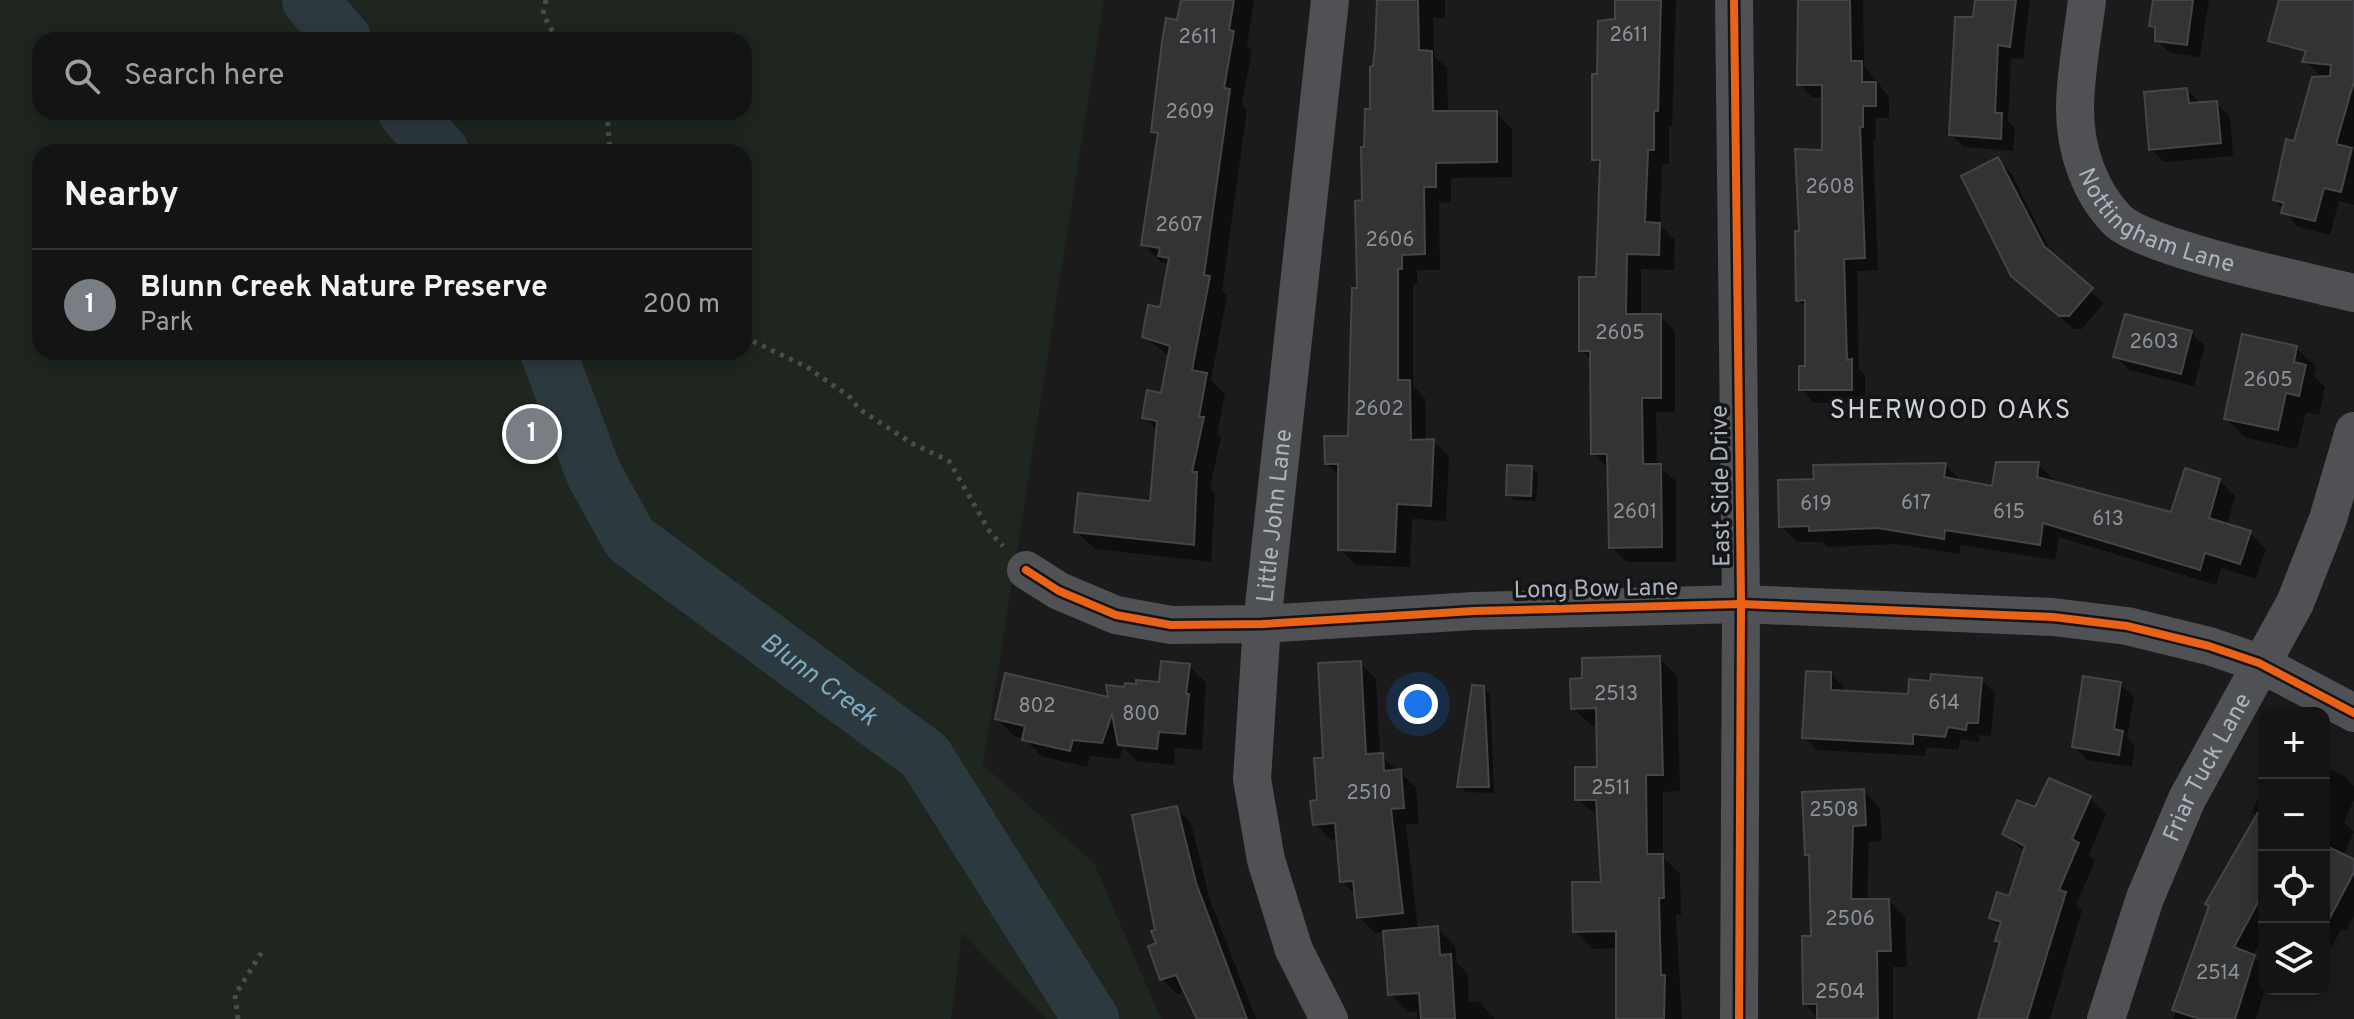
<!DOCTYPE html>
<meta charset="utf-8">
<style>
body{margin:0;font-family:Overpass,sans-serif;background:#1d1d1e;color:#f1f3f6}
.controls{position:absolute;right:24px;bottom:24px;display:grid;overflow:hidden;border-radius:16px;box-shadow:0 4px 20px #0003}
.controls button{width:72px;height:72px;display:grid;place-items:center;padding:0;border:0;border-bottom:2px solid #333334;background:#141415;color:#f1f3f6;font:40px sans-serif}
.you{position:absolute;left:1418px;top:704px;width:28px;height:28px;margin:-20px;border:6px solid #fff;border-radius:50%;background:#1a73e8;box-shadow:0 0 0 12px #1a73e833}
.badge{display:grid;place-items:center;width:52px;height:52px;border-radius:50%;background:#797e85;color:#fff;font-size:26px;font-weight:700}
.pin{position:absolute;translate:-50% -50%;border:4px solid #fff;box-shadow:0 2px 8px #0006}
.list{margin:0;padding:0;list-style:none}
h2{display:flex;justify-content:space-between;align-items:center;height:104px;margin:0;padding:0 32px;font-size:34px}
h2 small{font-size:26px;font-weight:400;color:#9d9ea0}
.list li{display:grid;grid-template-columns:52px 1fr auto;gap:24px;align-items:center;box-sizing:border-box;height:112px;padding:0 32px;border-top:2px solid #333334}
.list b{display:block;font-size:30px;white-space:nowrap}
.list p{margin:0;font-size:26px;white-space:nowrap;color:#9d9ea0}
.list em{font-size:26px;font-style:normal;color:#9d9ea0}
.icon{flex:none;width:44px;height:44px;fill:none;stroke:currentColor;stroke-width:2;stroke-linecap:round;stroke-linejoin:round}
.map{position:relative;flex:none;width:2354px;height:1019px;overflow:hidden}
.search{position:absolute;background:#141415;box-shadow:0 4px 20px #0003;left:32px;top:32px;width:720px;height:88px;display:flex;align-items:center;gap:20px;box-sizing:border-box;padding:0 28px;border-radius:24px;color:#9d9ea0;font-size:30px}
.panel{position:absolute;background:#141415;box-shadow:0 4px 20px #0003;left:32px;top:144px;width:720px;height:216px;border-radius:24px}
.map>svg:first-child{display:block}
.green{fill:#1e261f;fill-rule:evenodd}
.shadow{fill:#0007}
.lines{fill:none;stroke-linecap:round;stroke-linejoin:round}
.river{stroke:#2c393f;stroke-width:56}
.building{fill:#333334;stroke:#444548;stroke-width:2}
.path{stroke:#4b4c4f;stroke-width:5;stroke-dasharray:4 6;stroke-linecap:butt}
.minor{stroke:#4f5154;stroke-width:38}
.cycleway-casing{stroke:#151518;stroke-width:13}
.cycleway{stroke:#ea6118;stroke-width:8}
.labels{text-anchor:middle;stroke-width:7;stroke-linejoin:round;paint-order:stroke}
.number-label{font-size:20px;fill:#8d939b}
.street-label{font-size:24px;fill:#abb3bd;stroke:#151518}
.neighbourhood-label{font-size:26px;letter-spacing:2px;fill:#cdd2d9;stroke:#151518}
.water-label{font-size:26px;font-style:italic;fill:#80a8bb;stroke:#151518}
</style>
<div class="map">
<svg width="2354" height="1019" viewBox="0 0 2354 1019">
<rect width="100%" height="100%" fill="#1b1b1c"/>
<path class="green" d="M0,0H1104L983,765L1094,863L1161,1019H1046L962,933L951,1019H0ZM40,40H744V112H40ZM40,152H744V352H40Z"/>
<g class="shadow">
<polygon points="1183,0 1254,0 1247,46 1252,51 1242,104 1247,110 1222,291 1227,296 1211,380 1225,394 1217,433 1221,437 1210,488 1215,493 1211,562 1095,549 1076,531 1152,503 1158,431 1144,417 1162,395 1170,357 1144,336 1162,310 1168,263 1161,262 1143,244 1159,137 1153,131"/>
<polygon points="1378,0 1445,0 1445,18 1433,18 1434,56 1447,68 1448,113 1496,113 1512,129 1512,177 1451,178 1451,203 1439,202 1440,270 1417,270 1417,284 1413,284 1413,386 1425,398 1426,441 1433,441 1449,456 1446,521 1412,519 1410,567 1356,565 1340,549 1340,476 1327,464 1350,438"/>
<polygon points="1617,0 1676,0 1672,126 1669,126 1669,164 1662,164 1660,225 1675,240 1674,270 1641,269 1641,316 1660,316 1675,331 1675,412 1656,412 1657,466 1676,481 1676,562 1627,562 1611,547 1609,469 1593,453 1592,361 1581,350 1598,279 1601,166 1594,159 1599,76 1617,20"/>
<polygon points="1800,0 1863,0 1864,65 1889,97 1889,118 1875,118 1876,140 1873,140 1878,270 1857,271 1859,369 1865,375 1865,402 1814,403 1801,389 1807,368 1807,309 1798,300 1801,233 1824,152 1824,97 1812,97 1799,84"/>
<polygon points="1977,0 2030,0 2023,59 2011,58 2008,122 2015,128 2013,151 1964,147 1951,134"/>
<polygon points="2154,0 2209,0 2200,57 2170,53 2157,40 2157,31 2151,25"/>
<polygon points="2322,0 2354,0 2354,205 2339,201 2330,235 2298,227 2275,200 2323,78 2305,61"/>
<polygon points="2187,90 2201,104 2216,103 2230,116 2233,156 2164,162 2151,149"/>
<polygon points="1998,160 2011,173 2054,258 2104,303 2082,329 2074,329 2027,289"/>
<polygon points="2191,333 2205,346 2194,386 2129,370 2116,356"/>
<polygon points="2296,348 2316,367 2314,376 2325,387 2319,415 2306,412 2297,449 2246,438 2226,419"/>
<polygon points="2038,464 2054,480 2053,483 2173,514 2219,480 2235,496 2227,526 2250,533 2266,549 2256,579 2221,568 2216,585 2059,537 2055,560 1961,545 1959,554 1896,544 1827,547 1822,542 1797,542 1781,526 1816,481 1945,465 1961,481 1994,488"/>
<polygon points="1531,468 1538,474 1536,501 1514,500 1508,494"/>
<polygon points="1659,658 1677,676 1680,791 1663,792 1663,857 1680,874 1681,915 1676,915 1682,1019 1617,1019 1618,948 1593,949 1575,931 1603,884 1599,817 1577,799 1599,769 1598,725 1591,725 1573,708"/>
<polygon points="1360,663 1376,679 1380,755 1416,787 1419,824 1406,824 1418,930 1438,929 1455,946 1457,963 1468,974 1469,1002 1478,1001 1495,1019 1417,1019 1417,1011 1408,1012 1390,994 1385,932 1375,933 1359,917 1356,895 1342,881 1338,839 1331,840 1315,824 1326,759"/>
<polygon points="1189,666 1206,683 1202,750 1175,748 1174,765 1137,761 1123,747 1119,759 1090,756 1087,767 1041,756 1024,738 1014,736 997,719 1111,700 1126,689 1160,684"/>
<polygon points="1831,674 1844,687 1844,693 1910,696 1932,683 1981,680 1995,693 1991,736 1979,735 1979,742 1961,739 1958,750 1926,747 1925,756 1817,750 1804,737"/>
<polygon points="2120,684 2134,697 2127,738 2135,746 2132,767 2087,760 2074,746"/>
<polygon points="1484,688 1490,694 1494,793 1466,792 1460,786"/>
<polygon points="2324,766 2342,775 2354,786 2354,800 2344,822 2354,832 2343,856 2354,862 2354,917 2346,931 2341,929 2332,946 2324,942"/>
<polygon points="2264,786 2264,936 2253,956 2264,967 2265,989 2256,1019 2173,1019 2210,907 2258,817 2252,812"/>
<polygon points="1864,791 1880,808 1882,841 1869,842 1867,901 1889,901 1905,917 1907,967 1893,967 1893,1019 1818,1019 1805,1003 1813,938 1811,858 1807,854"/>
<polygon points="2089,797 2106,814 2089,855 2095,861 2076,905 2082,910 2050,1019 1980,1019 2001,944 1998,940 2001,928 1991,918 2011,898 2025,852 2005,834 2036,810"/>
<polygon points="1176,808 1191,823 1210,900 1256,1019 1199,1019 1186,991 1177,994 1162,979 1157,931"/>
</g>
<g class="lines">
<g class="river">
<polyline points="310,0 344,40"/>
<polyline points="406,112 441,152"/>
<path id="s1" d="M548,352L594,474L630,539L925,756L1091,1019"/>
</g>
</g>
<g class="building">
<polygon points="1181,0 1234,0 1229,30 1234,31 1224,88 1230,89 1204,275 1210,276 1192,370 1207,373 1199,417 1204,417 1192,472 1197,472 1194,545 1074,532 1078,493 1150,501 1157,421 1142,418 1147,390 1161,393 1170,346 1142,337 1148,305 1160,307 1169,258 1158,256 1160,248 1141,245 1158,133 1151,132 1162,42 1166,18 1177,20"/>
<polygon points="1377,0 1418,0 1419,50 1432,51 1433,111 1497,111 1497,162 1436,163 1436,187 1424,187 1425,254 1402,255 1402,269 1398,269 1398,380 1410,380 1411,440 1434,439 1431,506 1397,504 1395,552 1338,550 1338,464 1325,464 1324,436 1348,436 1352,288 1357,288 1355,201 1362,200 1361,147 1364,147 1365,109 1370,109 1370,67 1373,66 1375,47"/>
<polygon points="1615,0 1661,0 1658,111 1654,111 1654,150 1648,150 1645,222 1660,223 1659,255 1627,254 1626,314 1661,314 1661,398 1642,398 1643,464 1661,464 1662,547 1609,548 1607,454 1591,454 1590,351 1579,351 1579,277 1596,277 1600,160 1592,160 1592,74 1597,74 1598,21 1615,19"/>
<polygon points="1798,0 1850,0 1851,61 1862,61 1862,82 1876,82 1876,106 1863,106 1863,127 1860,127 1865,258 1844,259 1847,360 1852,359 1852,390 1799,390 1799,366 1805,366 1805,300 1796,301 1795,231 1799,231 1795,149 1822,150 1822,85 1797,85"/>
<polygon points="1975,0 2016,0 2010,47 1998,45 1995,113 2002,113 2001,139 1949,135 1955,17 1973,17"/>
<polygon points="2153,0 2193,0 2187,45 2155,41 2155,27 2149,26"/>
<polygon points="2279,0 2354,0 2354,81 2336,144 2352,148 2341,192 2324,188 2315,221 2281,213 2284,203 2273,200 2286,139 2294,141 2312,77 2330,76 2331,65 2302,62 2306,51 2268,41"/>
<polygon points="2187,88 2189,103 2217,101 2221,143 2149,150 2144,92"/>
<polygon points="1998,157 2044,246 2093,288 2069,316 2059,316 2011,276 1961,176"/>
<polygon points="2125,314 2192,331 2181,374 2113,357"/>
<polygon points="2242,334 2297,346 2294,362 2306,365 2299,396 2286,393 2278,430 2224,419"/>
<polygon points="1996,462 2039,462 2037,477 2171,512 2185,468 2220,479 2209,518 2251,531 2240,564 2205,553 2200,570 2043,523 2040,545 1945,530 1944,539 1878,528 1809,531 1809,526 1779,527 1778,480 1814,479 1813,465 1946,463 1944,477 1992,486"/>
<polygon points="1507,465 1532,466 1531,496 1506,495"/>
<polygon points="1660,656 1663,775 1646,775 1647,854 1663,854 1664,898 1659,898 1661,975 1665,975 1664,1019 1616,1019 1616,931 1573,932 1572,882 1601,882 1596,800 1575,800 1575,767 1597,767 1596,708 1571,709 1570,679 1582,678 1582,658"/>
<polygon points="1161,661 1190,664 1186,694 1189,694 1185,734 1159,732 1157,749 1118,745 1112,714 1102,743 1073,740 1070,751 1022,740 1025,726 995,719 1005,673 1108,697 1106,685 1124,687 1125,683 1136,684 1136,680 1159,682"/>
<polygon points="1361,661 1366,754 1383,753 1384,771 1401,769 1404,808 1391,809 1403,913 1357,918 1353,881 1340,882 1335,823 1313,825 1310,801 1317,800 1314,758 1323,758 1318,663"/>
<polygon points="1806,671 1831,672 1831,690 1908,694 1909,679 1930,681 1931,674 1982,678 1978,723 1967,723 1966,730 1948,727 1945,737 1913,734 1913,744 1802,738"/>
<polygon points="2083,676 2121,682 2114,729 2123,731 2119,755 2072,747"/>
<polygon points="1472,685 1484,686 1489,787 1457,787"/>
<polygon points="2049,778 2091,796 2072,839 2079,843 2059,890 2066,892 2027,1019 1978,1019 2000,942 1995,941 2001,922 1989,918 1997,892 2009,896 2025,846 2002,834 2017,800 2035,807"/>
<polygon points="1864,789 1866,825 1853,826 1851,899 1889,899 1891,951 1877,951 1878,1019 1817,1019 1817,1004 1803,1004 1802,936 1811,936 1809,855 1805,855 1802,792"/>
<polygon points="2264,802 2264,891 2234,947 2255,955 2235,1019 2200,1019 2172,1010 2209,906 2205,904"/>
<polygon points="1177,806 1196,883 1247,1019 1197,1019 1176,975 1160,980 1148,946 1156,943 1151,931 1155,930 1132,815"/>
<polygon points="2324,845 2354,859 2354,872 2324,929"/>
<polygon points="1438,926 1440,955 1451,954 1455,1019 1421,1019 1419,993 1388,995 1383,931"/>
</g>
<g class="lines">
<g class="path">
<polyline points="546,0 543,14 557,40"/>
<polyline points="607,112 610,152"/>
<polyline points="744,337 807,367 850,397 859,409 913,444 949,461 990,532 1003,546"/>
<polyline points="238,1019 235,995 263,950"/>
</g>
<g class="minor">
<polyline points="1734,0 1741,604 1739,1019"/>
<path id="s2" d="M2087,0C2083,35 2075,73 2075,109C2075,149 2089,191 2117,220C2147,249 2306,281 2354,293"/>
<polyline points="1026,570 1059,591 1116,615 1171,625 1262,624 1474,611 1741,604 2053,617 2127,626 2209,646 2259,663 2354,713"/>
<path id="s3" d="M1329,1019L1294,950L1266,860L1252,779L1262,624L1330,0"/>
<path id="s4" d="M2106,1019L2145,898L2187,799L2295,603L2328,519L2354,431"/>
</g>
<g class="cycleway-casing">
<g id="cycleway">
<polyline points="1734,0 1741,604 1739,1019"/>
<polyline points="1026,570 1059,591 1116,615 1171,625 1262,624 1474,611 1741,604 2053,617 2127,626 2209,646 2259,663 2354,713"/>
</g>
</g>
<use href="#cycleway" class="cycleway"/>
</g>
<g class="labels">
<g class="number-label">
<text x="1629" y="41">2611</text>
<text x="1198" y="43">2611</text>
<text x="1190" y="118">2609</text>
<text x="1830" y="193">2608</text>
<text x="1179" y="231">2607</text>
<text x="1390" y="246">2606</text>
<text x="1620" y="339">2605</text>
<text x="2154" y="348">2603</text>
<text x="2268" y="386">2605</text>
<text x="1379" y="415">2602</text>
<text x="1916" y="509">617</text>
<text x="1816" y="510">619</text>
<text x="1635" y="518">2601</text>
<text x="2009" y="518">615</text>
<text x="2108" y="525">613</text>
<text x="1616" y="700">2513</text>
<text x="1944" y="709">614</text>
<text x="1037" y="712">802</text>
<text x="1141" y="720">800</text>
<text x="1611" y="794">2511</text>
<text x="1369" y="799">2510</text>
<text x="1834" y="816">2508</text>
<text x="1850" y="925">2506</text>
<text x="2218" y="979">2514</text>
<text x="1840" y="998">2504</text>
</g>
<g class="street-label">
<text dy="8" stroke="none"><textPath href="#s2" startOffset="264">Nottingham Lane</textPath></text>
<text transform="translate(1720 486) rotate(-91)" y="8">East Side Drive</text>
<text dy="8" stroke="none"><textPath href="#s3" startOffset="518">Little John Lane</textPath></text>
<text transform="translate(1596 588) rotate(-1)" y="8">Long Bow Lane</text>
<text dy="8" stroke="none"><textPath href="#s4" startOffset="272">Friar Tuck Lane</textPath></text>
</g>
<g class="neighbourhood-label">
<text x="1951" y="418">SHERWOOD OAKS</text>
</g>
<g class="water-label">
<text dy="9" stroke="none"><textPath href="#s1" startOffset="440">Blunn Creek</textPath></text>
</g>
</g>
</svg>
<div class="controls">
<button>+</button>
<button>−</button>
<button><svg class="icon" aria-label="locate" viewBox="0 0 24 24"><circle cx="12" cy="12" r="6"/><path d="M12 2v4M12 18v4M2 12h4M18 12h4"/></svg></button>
<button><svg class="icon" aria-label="layers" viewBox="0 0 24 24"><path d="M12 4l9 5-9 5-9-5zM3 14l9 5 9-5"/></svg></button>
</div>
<div class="you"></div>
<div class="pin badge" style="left:532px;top:434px">1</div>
<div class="search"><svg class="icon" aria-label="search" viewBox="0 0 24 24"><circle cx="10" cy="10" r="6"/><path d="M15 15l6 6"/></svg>Search here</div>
<section class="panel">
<h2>Nearby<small></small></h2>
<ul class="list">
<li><span class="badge">1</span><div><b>Blunn Creek Nature Preserve</b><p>Park</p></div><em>200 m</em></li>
</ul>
</section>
</div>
